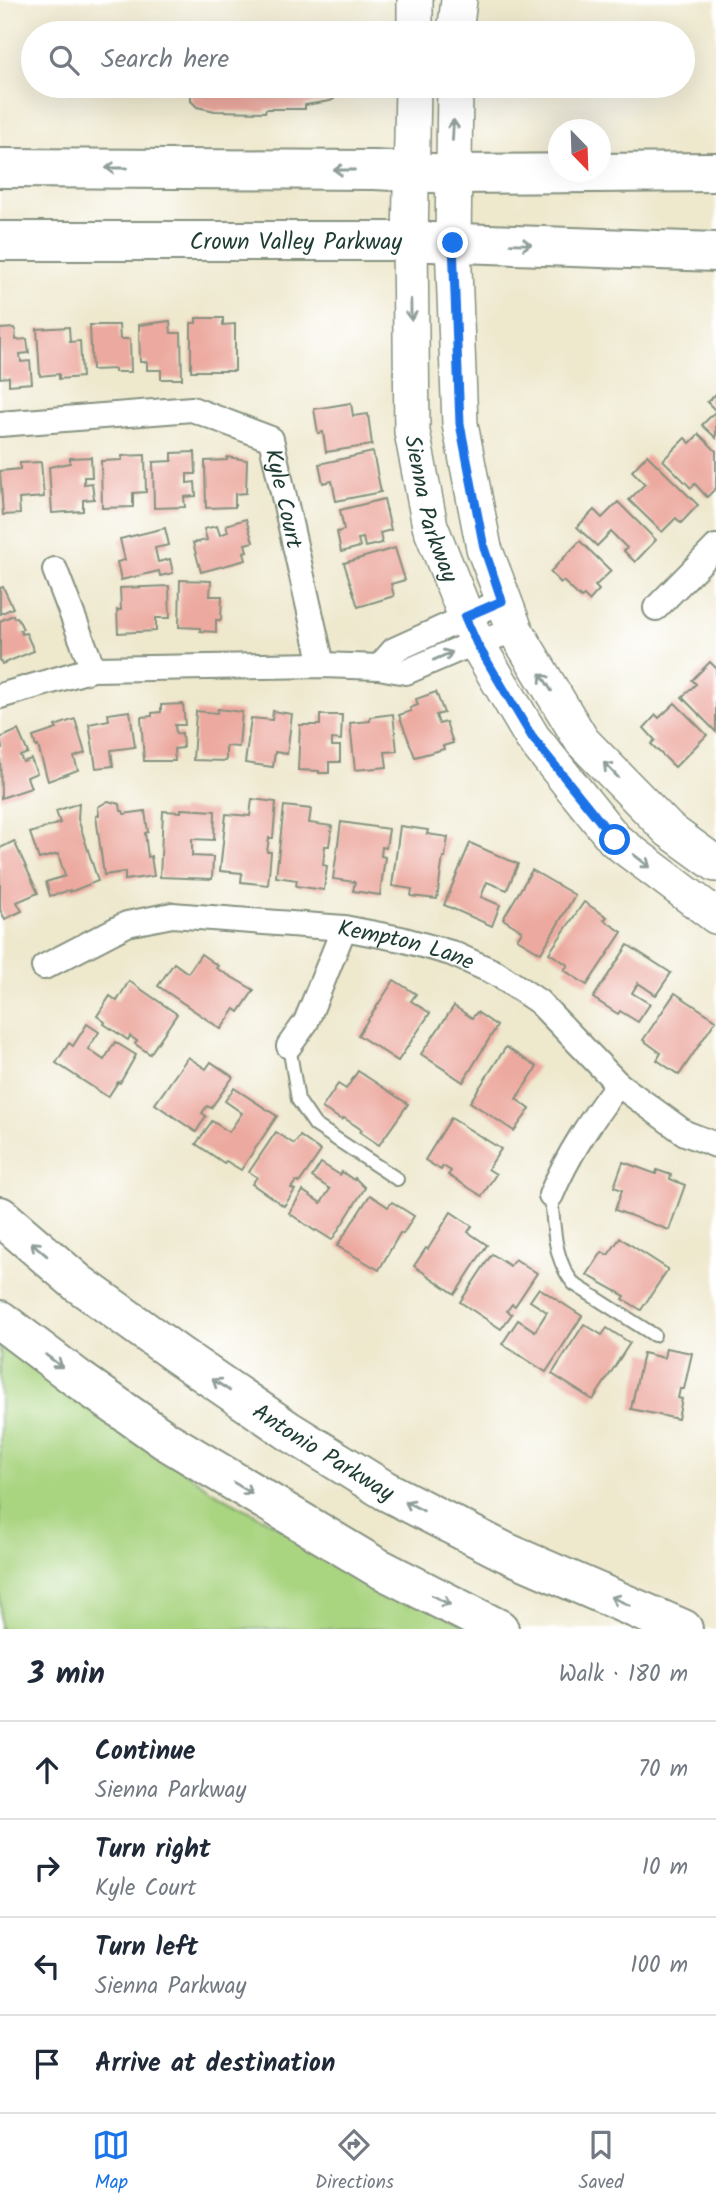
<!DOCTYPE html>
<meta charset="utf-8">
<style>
body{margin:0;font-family:Kalam,sans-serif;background:#f6f6f7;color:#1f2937}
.compass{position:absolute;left:548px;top:119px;width:63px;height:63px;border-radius:50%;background:#fff;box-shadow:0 7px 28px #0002;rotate:157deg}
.stop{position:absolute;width:21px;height:21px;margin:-16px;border:5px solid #1a73e8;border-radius:50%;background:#fff}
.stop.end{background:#1a73e8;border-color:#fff;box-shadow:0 2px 7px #0008}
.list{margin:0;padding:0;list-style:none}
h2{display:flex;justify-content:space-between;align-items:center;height:91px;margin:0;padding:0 28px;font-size:30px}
h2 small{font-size:23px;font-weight:400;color:#747a83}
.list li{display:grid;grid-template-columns:46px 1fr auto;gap:21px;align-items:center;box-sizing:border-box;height:98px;padding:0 28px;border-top:2px solid #e0e1e3}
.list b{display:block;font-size:26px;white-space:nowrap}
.list p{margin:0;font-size:23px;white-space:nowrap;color:#747a83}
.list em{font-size:23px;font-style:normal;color:#747a83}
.icon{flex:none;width:38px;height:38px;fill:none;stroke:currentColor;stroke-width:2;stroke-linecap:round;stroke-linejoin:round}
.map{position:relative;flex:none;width:716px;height:1629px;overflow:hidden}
.search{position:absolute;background:#fff;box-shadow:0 7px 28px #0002;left:21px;right:21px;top:21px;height:77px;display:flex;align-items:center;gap:18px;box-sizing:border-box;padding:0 24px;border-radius:38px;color:#747a83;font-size:26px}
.sheet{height:483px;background:#fff}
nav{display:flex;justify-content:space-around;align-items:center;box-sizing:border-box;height:98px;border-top:2px solid #e0e1e3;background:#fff;font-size:19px;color:#747a83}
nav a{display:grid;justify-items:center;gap:4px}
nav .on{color:#1a73e8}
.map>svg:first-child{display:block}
.green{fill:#a9d480;stroke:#64885a;stroke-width:2}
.building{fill:#eca99f}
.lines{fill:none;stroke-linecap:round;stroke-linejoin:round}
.lane-casing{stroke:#869280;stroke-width:16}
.street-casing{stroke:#869280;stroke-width:28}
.secondary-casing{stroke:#869280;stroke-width:38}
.primary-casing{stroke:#869280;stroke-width:42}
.lane{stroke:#fff;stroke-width:12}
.street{stroke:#fff;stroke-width:24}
.secondary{stroke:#fff;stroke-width:35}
.primary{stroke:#fff;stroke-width:38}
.oneway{stroke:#8f9e9a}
.route{stroke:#1a73e8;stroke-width:9}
.labels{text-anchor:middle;stroke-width:7;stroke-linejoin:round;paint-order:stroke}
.street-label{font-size:23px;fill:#1f3d34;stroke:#fff}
</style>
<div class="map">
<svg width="716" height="1629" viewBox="0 0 716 1629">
<rect width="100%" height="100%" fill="#fff"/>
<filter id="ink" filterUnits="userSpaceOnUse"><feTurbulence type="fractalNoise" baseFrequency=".0143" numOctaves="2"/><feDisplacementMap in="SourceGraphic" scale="14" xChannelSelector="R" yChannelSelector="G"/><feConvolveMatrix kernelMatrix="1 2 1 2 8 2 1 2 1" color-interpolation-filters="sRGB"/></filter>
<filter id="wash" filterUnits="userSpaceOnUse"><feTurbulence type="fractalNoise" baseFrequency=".00686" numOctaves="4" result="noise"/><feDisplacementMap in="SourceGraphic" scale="28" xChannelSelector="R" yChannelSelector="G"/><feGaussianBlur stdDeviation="1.57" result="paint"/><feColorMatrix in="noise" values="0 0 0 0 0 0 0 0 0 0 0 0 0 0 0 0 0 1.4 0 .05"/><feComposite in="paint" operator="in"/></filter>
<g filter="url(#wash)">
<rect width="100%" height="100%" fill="#eee8cd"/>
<polygon class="green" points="0,1335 210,1490 471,1629 0,1629"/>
<g id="blocks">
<g class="building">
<polygon points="204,86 338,86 334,99 330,101 305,105 305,109 266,109 265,112 215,111 197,107 191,101 191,87"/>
<polygon points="196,318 223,318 223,325 235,324 235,371 191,371 191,323 196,323"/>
<polygon points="170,321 171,333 181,333 182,379 161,379 161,370 147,370 147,362 140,362 139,325"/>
<polygon points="90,325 119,325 120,339 130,339 131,372 115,372 115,369 92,370"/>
<polygon points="69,327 70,342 80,341 82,377 59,379 59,374 40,376 37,329"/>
<polygon points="15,328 16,340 27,339 29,353 20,354 21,362 30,361 32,383 9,385 9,377 0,378 0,329"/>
<polygon points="716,394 716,438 702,425 716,411 707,402"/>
<polygon points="351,403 353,416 368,414 372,445 326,452 323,432 318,433 314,409"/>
<polygon points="699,434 716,451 716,488 707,497 695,484 691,488 663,460 685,438 690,443"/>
<polygon points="195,452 196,474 187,474 187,483 195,482 196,496 184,497 185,507 154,508 153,462 172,461 172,453"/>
<polygon points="373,452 381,492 336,501 332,481 323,483 319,464"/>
<polygon points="145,455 146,492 133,493 133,507 102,508 101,461 122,460 122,456"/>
<polygon points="647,455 698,505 681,523 676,518 662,532 629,500 645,484 632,471"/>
<polygon points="91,457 92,477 84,477 84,484 92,483 94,499 83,500 83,511 52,513 49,467 70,463 70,458"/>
<polygon points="227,457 247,460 246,493 235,494 235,507 206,508 205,461 227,460"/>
<polygon points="41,462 44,497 19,499 20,514 3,515 0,471 20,469 20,463"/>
<polygon points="384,499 391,530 380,533 382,543 365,547 363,538 358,539 360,547 341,552 337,532 344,530 340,510"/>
<polygon points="618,502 656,540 635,562 624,551 627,548 611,532 597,546 577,527 594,510 602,518"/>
<polygon points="246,519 253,542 245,544 247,551 244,552 246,560 201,572 193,543 207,540 204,529 217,526 220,535 228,532 226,525"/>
<polygon points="165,528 169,545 155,548 158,562 170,559 173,573 160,576 159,571 121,580 117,562 125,560 120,539"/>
<polygon points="580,541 611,571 595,586 599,590 589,601 584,596 581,598 563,581 561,583 550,572"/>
<polygon points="395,548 405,580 391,584 394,596 358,607 344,563"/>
<polygon points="180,580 211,581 210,596 222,596 221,620 216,620 216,632 200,631 200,628 179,627"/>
<polygon points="169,586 170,618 156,618 156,631 118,633 117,610 121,610 120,588"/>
<polygon points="3,587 13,608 0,614 0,588"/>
<polygon points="13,615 14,618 17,617 23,629 20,630 22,634 26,633 34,651 2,664 0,660 0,621"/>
<polygon points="710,662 716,668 716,732 682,697 696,684 692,680"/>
<polygon points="436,692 444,713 436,715 439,724 446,722 453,743 443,746 444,749 415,757 399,715 411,711 410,708 418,705 416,699"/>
<polygon points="675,703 707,735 675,767 651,744 655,740 644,728 656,715 659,718"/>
<polygon points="183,704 185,725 175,725 176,734 182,733 183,748 174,749 175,761 144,761 141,717 152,716 152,713 161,712 161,705"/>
<polygon points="218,709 242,712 239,747 226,746 226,761 193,760 196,711 217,713"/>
<polygon points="130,711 135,747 111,750 113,766 96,768 89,724 109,720 108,714"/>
<polygon points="273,711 292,714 287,754 275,752 273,767 245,763 251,718 272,720"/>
<polygon points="393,714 397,751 385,752 387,767 355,770 350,723 370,721 370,717"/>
<polygon points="320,715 342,715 341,740 332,739 332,746 340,746 340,762 329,762 329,773 319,773 319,771 298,770 300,725 320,725"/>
<polygon points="75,719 85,753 74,757 78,770 48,781 38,746 36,747 33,737 57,729 55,726"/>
<polygon points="18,730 28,753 20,756 23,762 31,759 37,773 27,777 31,788 1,798 0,749 2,748 0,738"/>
<polygon points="252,799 276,802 273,838 269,838 267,852 271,852 268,885 241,882 242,873 220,871 226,814 250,816"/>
<polygon points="108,801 120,804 121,811 123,811 124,814 145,811 148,832 145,833 148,857 151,856 154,876 125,880 125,872 104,875 96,816 99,815 98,807"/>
<polygon points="79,803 78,819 98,881 70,892 70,890 50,896 46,882 65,876 58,854 39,859 30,833 60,823 56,811"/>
<polygon points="284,806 311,809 309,823 332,826 329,846 325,846 323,865 327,866 324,890 296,886 297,880 276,877"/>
<polygon points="181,809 215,811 214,840 192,839 192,856 213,857 212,879 160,877 163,811 181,812"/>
<polygon points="341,822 389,829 386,848 382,847 381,856 385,857 380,895 353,891 355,882 333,879"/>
<polygon points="400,826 428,830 427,834 448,837 445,857 443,857 437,899 411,896 412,889 392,886"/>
<polygon points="14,841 38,893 17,902 22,911 5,919 0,910 0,848"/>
<polygon points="470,843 518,864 507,890 487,882 481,897 500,905 492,926 444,905"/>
<polygon points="532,870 575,895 541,953 517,939 522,931 503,919"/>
<polygon points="584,902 607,917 604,920 622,932 587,985 564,970 568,965 549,953"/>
<polygon points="628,945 671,973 656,995 638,983 632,993 650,1004 638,1022 620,1011 618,1014 593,998"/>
<polygon points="201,954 218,966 216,968 254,990 239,1012 235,1009 221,1029 158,986 174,963 188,973"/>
<polygon points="394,980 416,994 411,1001 430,1013 398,1061 358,1035"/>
<polygon points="129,981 177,1014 150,1054 135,1044 137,1041 130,1036 128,1040 104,1024 105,1022 97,1016 110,996 117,1001"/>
<polygon points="675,993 716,1020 679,1075 657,1060 661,1053 643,1040"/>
<polygon points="454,1006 472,1018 477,1012 497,1026 463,1082 421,1054"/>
<polygon points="87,1024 99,1032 88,1049 104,1060 115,1042 136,1055 120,1083 118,1082 108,1097 56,1063 69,1043 73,1046"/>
<polygon points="506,1047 537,1067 516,1099 530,1109 514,1131 470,1102"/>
<polygon points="188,1057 206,1069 211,1062 233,1077 211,1108 207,1106 202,1113 206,1116 196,1132 155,1104"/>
<polygon points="358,1071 408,1104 379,1145 360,1132 362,1130 344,1118 342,1120 322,1108 338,1084 346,1089"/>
<polygon points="234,1088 277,1116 241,1170 226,1161 224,1163 196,1144 212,1121 229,1132 242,1113 225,1101"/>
<polygon points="451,1118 501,1149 488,1169 496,1174 482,1196 448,1175 451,1171 443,1166 441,1170 425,1160"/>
<polygon points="276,1132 294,1144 300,1136 321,1151 299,1183 296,1181 291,1188 295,1190 284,1206 252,1184 257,1177 249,1172"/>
<polygon points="623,1162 656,1174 657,1170 671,1175 670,1179 685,1185 669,1230 615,1210 622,1190 614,1187"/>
<polygon points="321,1163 340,1175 342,1172 354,1180 355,1178 365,1188 332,1240 316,1230 315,1231 289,1213 303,1191 321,1203 330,1189 312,1177"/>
<polygon points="370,1195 388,1207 392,1202 414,1216 403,1234 400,1233 379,1270 337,1246"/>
<polygon points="451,1212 472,1226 468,1232 487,1245 455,1294 414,1266 426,1248 428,1249"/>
<polygon points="620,1238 668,1269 641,1310 623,1299 625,1296 587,1275 602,1252 608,1255"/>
<polygon points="492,1254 510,1266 515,1259 537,1273 515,1306 512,1304 507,1311 512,1314 501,1329 460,1302"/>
<polygon points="539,1288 582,1316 546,1372 502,1344 518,1320 535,1331 547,1312 530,1301"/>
<polygon points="584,1324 602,1335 607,1328 630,1343 593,1400 552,1374"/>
<polygon points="666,1348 692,1353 684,1389 680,1389 678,1398 682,1399 678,1419 631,1409 643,1353 664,1358"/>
</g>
</g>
</g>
<g filter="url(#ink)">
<use href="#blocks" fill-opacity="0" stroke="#869280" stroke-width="2"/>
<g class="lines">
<g class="lane-casing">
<g id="lane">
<polyline points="289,1046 298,1100 315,1125 397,1179"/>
<path d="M551,1195C554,1226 553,1259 574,1284L654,1335"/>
</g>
</g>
<g class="street-casing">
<g id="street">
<path id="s1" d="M0,424L192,409L271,439L322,665"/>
<polyline points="55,570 93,669"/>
<polyline points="656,608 716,547"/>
<polyline points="379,667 394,650 502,601"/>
<polyline points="0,696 93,669 322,665 379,667 406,672 457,650 515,630"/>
<path id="s2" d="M44,967L127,924L172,915L344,928L401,939L451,953L496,973L539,1002L618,1084L685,1133L716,1145"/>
<polyline points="289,1046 306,1022 344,928"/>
<path d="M551,1195C568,1154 592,1119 618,1084"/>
</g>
</g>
<g class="secondary-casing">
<g id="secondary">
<polyline points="415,33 415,0"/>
<polyline points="455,33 459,0"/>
<path id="s3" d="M413,86L410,241L412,432L430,526L477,644L532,737L615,840L716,916"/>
<polyline points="455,86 453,243 460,424 484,548 515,630 582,741 669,830 716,864"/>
</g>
</g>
<g class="primary-casing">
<g id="primary">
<polyline points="0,168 374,170 452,174 716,172"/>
<path id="s4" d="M0,241H401L716,252"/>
<path id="s5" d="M0,1216L78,1283L178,1355L289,1431L386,1491L505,1552L683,1629"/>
<polyline points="0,1320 78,1379 165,1440 375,1566 499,1629"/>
</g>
</g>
<use href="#lane" class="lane"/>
<use href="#street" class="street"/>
<use href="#secondary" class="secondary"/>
<use href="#primary" class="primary"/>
</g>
<defs><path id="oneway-shaft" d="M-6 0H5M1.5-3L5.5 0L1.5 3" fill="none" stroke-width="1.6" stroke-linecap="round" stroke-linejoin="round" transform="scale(1.75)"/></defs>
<g class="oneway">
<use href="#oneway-shaft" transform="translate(453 130) rotate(-87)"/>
<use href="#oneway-shaft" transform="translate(116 168) rotate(-180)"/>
<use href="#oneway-shaft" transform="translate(344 170) rotate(-180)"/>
<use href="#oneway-shaft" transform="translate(521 244) rotate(2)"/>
<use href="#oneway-shaft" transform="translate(411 310) rotate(89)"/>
<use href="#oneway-shaft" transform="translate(443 656) rotate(-23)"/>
<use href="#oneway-shaft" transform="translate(546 682) rotate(-122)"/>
<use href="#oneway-shaft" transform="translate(611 770) rotate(-134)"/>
<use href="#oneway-shaft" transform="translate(642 861) rotate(38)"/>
<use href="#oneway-shaft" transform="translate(39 1249) rotate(-139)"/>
<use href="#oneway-shaft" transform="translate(54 1361) rotate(37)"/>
<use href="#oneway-shaft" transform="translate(221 1385) rotate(-146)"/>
<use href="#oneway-shaft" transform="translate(243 1488) rotate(31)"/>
<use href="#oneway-shaft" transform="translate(414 1506) rotate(-153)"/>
<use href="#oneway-shaft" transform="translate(441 1600) rotate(27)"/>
<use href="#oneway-shaft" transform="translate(620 1601) rotate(-156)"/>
</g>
</g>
<g class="lines" filter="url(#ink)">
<polyline class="route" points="453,243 460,424 484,548 502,601 465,617 477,644 532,737 615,840"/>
</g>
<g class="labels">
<g class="street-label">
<text dy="8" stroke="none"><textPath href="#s4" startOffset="296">Crown Valley Parkway</textPath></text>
<text dy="8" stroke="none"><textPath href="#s1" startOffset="338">Kyle Court</textPath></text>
<text dy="8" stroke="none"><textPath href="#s3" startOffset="425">Sienna Parkway</textPath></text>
<text dy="8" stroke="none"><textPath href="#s2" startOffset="376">Kempton Lane</textPath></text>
<text dy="8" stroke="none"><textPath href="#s5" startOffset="401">Antonio Parkway</textPath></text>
</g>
</g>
</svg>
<svg class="compass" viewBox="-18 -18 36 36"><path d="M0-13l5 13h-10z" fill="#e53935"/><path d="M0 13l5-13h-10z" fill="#747a83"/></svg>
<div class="stop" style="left:615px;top:840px"></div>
<div class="stop end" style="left:453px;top:243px"></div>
<div class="search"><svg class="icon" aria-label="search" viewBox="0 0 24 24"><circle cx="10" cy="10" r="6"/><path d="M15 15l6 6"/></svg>Search here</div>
</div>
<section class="sheet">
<h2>3 min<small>Walk · 180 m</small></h2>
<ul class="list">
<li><svg class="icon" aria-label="ahead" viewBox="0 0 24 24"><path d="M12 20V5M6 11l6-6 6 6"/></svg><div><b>Continue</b><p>Sienna Parkway</p></div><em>70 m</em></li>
<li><svg class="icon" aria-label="right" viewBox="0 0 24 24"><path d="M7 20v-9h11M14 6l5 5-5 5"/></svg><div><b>Turn right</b><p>Kyle Court</p></div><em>10 m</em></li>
<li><svg class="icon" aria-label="left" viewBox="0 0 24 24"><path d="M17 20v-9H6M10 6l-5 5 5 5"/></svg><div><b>Turn left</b><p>Sienna Parkway</p></div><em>100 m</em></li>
<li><svg class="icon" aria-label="arrive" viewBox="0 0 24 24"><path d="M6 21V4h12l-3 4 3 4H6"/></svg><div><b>Arrive at destination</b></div></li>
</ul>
</section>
<nav>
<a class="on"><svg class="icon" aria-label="map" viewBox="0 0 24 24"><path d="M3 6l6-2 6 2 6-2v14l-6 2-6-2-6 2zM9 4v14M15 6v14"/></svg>Map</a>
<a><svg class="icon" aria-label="directions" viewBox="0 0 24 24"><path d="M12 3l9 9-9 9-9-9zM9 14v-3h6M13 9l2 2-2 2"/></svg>Directions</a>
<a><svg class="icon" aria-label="saved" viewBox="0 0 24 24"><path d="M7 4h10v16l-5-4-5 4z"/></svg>Saved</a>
</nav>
